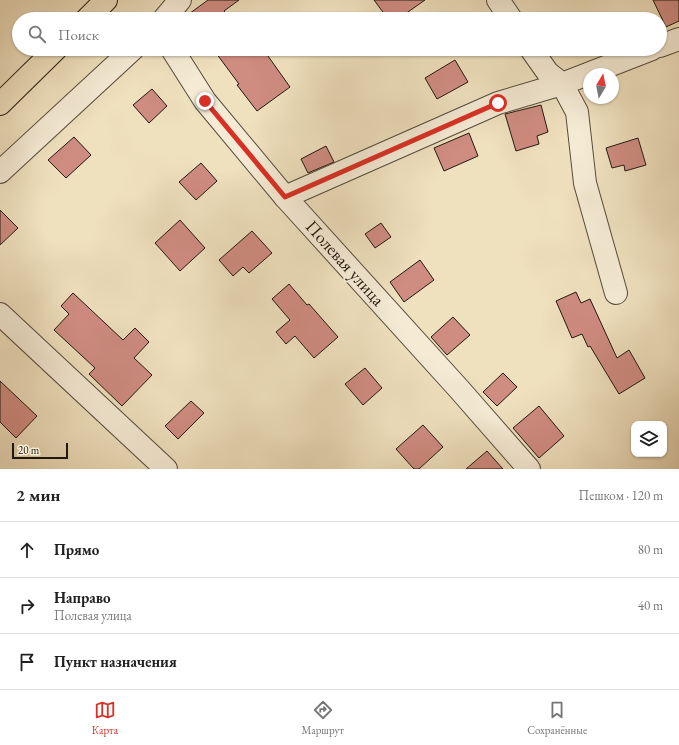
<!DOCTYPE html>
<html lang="ru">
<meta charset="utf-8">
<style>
body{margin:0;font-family:"EB Garamond",serif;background:#f2f2f2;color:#222}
.controls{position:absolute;right:12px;bottom:12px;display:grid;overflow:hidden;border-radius:8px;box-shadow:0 1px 3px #0004}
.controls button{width:36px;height:36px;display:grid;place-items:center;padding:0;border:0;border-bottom:1px solid #e0e0e0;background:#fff;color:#222;font:20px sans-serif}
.compass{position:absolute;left:583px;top:68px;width:36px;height:36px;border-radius:50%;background:#fff;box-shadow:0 1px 3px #0004;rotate:10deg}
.scale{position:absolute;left:12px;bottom:10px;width:56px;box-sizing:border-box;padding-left:4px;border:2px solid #21180f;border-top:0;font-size:11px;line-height:14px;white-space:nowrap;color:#21180f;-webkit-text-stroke:3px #f5ebd5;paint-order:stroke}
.stop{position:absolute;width:12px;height:12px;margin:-9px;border:3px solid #d93025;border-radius:50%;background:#fff}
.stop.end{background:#d93025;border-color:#fff;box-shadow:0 1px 4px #0008}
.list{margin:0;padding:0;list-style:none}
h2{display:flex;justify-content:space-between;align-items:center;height:52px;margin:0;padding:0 16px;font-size:17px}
h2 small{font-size:13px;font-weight:400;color:#767676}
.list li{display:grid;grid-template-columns:26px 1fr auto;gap:12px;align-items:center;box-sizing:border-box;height:56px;padding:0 16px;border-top:1px solid #e0e0e0}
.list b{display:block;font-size:15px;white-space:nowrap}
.list p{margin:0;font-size:13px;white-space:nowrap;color:#767676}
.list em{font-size:13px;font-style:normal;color:#767676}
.icon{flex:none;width:22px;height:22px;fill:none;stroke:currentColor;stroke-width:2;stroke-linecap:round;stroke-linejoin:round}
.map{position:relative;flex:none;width:679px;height:469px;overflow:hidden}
.search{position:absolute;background:#fff;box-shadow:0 1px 3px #0004;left:12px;right:12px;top:12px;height:44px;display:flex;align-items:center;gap:10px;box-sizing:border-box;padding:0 14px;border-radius:22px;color:#767676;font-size:15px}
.sheet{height:220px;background:#fff}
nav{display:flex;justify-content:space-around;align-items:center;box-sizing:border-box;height:56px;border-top:1px solid #e0e0e0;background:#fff;font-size:11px;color:#767676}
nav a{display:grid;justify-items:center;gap:2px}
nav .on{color:#d93025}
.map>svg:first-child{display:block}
.building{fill:#cf8c81;stroke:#21180f}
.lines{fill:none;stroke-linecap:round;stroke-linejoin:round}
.minor-casing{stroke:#544a3b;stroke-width:24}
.major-casing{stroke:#21180f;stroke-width:24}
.minor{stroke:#f5ebd5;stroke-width:22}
.major{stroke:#efe0be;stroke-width:22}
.route{stroke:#d93025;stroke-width:5}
.labels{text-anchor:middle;stroke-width:4;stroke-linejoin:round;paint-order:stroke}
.street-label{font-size:18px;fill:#21180f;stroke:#f5ebd5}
</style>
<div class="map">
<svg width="679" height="469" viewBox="0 0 679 469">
<rect width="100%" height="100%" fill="#efe0be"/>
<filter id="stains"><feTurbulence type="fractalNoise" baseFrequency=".005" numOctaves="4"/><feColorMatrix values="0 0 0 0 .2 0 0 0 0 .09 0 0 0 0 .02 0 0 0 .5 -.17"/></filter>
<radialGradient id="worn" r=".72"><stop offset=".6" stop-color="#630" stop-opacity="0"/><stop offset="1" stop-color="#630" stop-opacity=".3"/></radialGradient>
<g class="building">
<polygon points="208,0 239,0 224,11 231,19 182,19"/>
<polygon points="374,0 425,0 398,19 388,19"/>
<polygon points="653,0 679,0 679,21 666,27"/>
<polygon points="213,49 263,49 290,87 257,111 237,85 239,84"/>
<polygon points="455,60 468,82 437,99 425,78"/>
<polygon points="152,89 167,106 149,123 133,105"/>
<polygon points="541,105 548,132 537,136 539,144 516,151 505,114"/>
<polygon points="469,133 478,156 444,171 434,148"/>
<polygon points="74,137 91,155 66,178 48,160"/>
<polygon points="638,138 646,165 625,171 624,165 612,168 606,148"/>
<polygon points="326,146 334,162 308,173 301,159"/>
<polygon points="201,163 217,181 196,200 179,182"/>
<polygon points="0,210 18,228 0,245"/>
<polygon points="180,220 205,248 180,271 155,243"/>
<polygon points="381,223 391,237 375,248 365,234"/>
<polygon points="252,231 272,253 249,273 243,267 233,276 219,260"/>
<polygon points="420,260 434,280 404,302 390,282"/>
<polygon points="289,284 307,305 309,304 338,337 314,358 295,336 286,344 276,332 290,320 272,299"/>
<polygon points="576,292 581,303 590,299 617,358 629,350 645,378 619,394 590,346 588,347 582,334 572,338 556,301"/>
<polygon points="73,293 123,340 135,328 149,342 134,358 152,375 122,406 89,374 95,368 54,330 69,314 61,306"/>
<polygon points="453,317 470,335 447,355 431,337"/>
<polygon points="365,368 382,388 363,405 345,384"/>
<polygon points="503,373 517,387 497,406 483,392"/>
<polygon points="0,381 37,416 16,438 0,422"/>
<polygon points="191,401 204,413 178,439 165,426"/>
<polygon points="539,406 564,436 539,458 513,428"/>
<polygon points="423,425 443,447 419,469 414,469 396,449"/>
<polygon points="487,451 503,469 466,469"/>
</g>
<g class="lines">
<g class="minor-casing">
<g id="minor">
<polyline points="498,0 511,19"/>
<polyline points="164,19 180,0"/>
<polyline points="660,46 679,39"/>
<polyline points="172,49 205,101 285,197 459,389 529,469"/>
<polyline points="531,49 548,73 562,84 577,112 585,183 616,293"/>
<polyline points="0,172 133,49"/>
<polyline points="285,197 498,103 562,84 652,49"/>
<polyline points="0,314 166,469"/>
</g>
</g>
<g class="major-casing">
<g id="major">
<polyline points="87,19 106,0"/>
<polyline points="0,104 56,49"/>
</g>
</g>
<use href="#minor" class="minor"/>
<use href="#major" class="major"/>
</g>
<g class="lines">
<polyline class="route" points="205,101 285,197 498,103"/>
</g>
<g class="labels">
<g class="street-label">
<text transform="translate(345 263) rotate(48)" y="6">Полевая улица</text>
</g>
</g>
<rect width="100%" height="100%" filter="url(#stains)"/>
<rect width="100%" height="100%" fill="url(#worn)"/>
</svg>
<div class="controls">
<button><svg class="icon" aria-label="layers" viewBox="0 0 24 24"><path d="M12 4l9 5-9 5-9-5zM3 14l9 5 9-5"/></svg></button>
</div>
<svg class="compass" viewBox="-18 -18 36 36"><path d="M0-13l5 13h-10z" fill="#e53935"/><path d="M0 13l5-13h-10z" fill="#767676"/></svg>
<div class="scale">20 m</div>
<div class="stop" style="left:498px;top:103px"></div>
<div class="stop end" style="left:205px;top:101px"></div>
<div class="search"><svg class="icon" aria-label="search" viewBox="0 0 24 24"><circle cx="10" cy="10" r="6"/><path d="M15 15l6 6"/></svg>Поиск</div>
</div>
<section class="sheet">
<h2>2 мин<small>Пешком · 120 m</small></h2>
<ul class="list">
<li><svg class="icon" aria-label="ahead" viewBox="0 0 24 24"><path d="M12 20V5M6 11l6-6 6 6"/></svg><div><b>Прямо</b></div><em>80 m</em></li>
<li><svg class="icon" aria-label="right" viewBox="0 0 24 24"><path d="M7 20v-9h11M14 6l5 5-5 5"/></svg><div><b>Направо</b><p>Полевая улица</p></div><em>40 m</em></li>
<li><svg class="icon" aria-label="arrive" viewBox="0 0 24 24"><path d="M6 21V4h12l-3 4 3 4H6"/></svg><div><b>Пункт назначения</b></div></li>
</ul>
</section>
<nav>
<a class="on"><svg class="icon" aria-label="map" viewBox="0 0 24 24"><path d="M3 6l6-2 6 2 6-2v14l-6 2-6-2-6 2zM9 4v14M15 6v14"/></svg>Карта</a>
<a><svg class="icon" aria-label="directions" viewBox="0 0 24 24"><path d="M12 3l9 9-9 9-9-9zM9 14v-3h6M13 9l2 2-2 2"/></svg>Маршрут</a>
<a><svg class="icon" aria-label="saved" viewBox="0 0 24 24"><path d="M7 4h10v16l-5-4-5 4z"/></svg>Сохранённые</a>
</nav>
